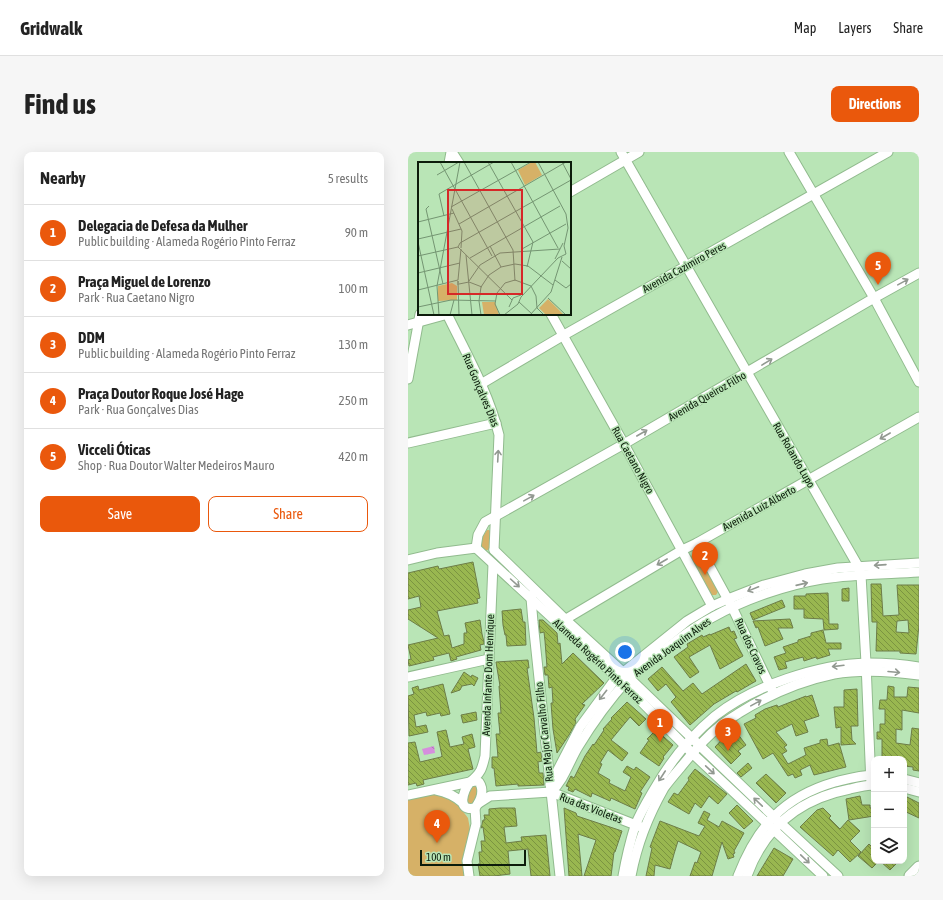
<!DOCTYPE html>
<meta charset="utf-8">
<style>
body{margin:0;font-family:"Asap Condensed",sans-serif;background:#f6f6f6;color:#222}
.controls{position:absolute;right:12px;bottom:12px;display:grid;overflow:hidden;border-radius:8px;box-shadow:0 4px 16px #0002}
.controls button{width:36px;height:36px;display:grid;place-items:center;padding:0;border:0;border-bottom:1px solid #e0e0e0;background:#fff;color:#222;font:20px sans-serif}
.scale{position:absolute;left:12px;bottom:10px;width:106px;box-sizing:border-box;padding-left:4px;border:2px solid #0c1c0b;border-top:0;font-size:11px;line-height:14px;white-space:nowrap;color:#0c1c0b;-webkit-text-stroke:3px #b9e5b6;paint-order:stroke}
.you{position:absolute;left:217px;top:500px;width:14px;height:14px;margin:-10px;border:3px solid #fff;border-radius:50%;background:#1a73e8;box-shadow:0 0 0 6px #1a73e833}
.badge{display:grid;place-items:center;width:26px;height:26px;border-radius:50%;background:#ea580c;color:#fff;font-size:13px;font-weight:700}
.pin{position:absolute;translate:-50% -33px;filter:drop-shadow(0 1px 2px #0008)}
.pin::after{content:'';position:absolute;top:21px;width:14px;height:12px;background:inherit;clip-path:polygon(0 0,100% 0,50% 100%)}
.list{margin:0;padding:0;list-style:none}
h2{display:flex;justify-content:space-between;align-items:center;height:52px;margin:0;padding:0 16px;font-size:17px}
h2 small{font-size:13px;font-weight:400;color:#767676}
.list li{display:grid;grid-template-columns:26px 1fr auto;gap:12px;align-items:center;box-sizing:border-box;height:56px;padding:0 16px;border-top:1px solid #e0e0e0}
.list b{display:block;font-size:15px;white-space:nowrap}
.list p{margin:0;font-size:13px;white-space:nowrap;color:#767676}
.list em{font-size:13px;font-style:normal;color:#767676}
.actions{display:flex;gap:8px;padding:12px 16px}
.actions a{flex:1;padding:9px 0;border:1px solid #ea580c;border-radius:8px;text-align:center;font-size:14px;color:#ea580c}
.actions .main{background:#ea580c;color:#fff}
.icon{flex:none;width:22px;height:22px;fill:none;stroke:currentColor;stroke-width:2;stroke-linecap:round;stroke-linejoin:round}
.map{position:relative;flex:none;width:511px;height:724px;overflow:hidden;border-radius:8px}
header{display:flex;align-items:center;gap:24px;box-sizing:border-box;height:56px;padding:0 20px;background:#fff;border-bottom:1px solid #e0e0e0}
header strong{font-size:19px}
nav{display:flex;gap:22px;margin-inline-start:auto;font-size:14px}
.intro{display:flex;align-items:center;justify-content:space-between;box-sizing:border-box;height:96px;padding:0 24px}
h1{margin:0;font-size:28px}
.button{padding:10px 18px;border-radius:8px;background:#ea580c;color:#fff;font-size:14px;font-weight:700}
main{display:flex;gap:24px;padding:0 24px}
aside{flex:1;background:#fff;border-radius:8px;box-shadow:0 4px 16px #0002}
.map>svg:first-child{display:block}
.green{fill:#d6b167}
.water{fill:url(#water-waves)}
.building{fill:url(#building-back-hatch);stroke:#6d7d48;fill-rule:evenodd}
.lines{fill:none;stroke-linecap:round;stroke-linejoin:round}
.minor-casing{stroke:#91bb8e;stroke-width:11}
.major-casing{stroke:#91bb8e;stroke-width:13}
.minor{stroke:#fff;stroke-width:9}
.major{stroke:#fff;stroke-width:11}
.oneway{stroke:#929991}
.labels{text-anchor:middle;stroke-width:3;stroke-linejoin:round;paint-order:stroke}
.street-label{font-size:11px;fill:#0c1c0b;stroke:#b9e5b6}
.inset-road{fill:none;stroke:#749572;stroke-width:1}
.view{fill:#d62828;fill-opacity:0.15;stroke:#d62828;stroke-width:2}
.inset-edge{fill:none;stroke:#0c1c0b;stroke-width:2}
</style>
<header>
<strong>Gridwalk</strong>
<nav><a>Map</a><a>Layers</a><a>Share</a></nav>
</header>
<div class="intro"><h1>Find us</h1><a class="button">Directions</a></div>
<main>
<aside>
<h2>Nearby<small>5 results</small></h2>
<ul class="list">
<li><span class="badge">1</span><div><b>Delegacia de Defesa da Mulher</b><p>Public building · Alameda Rogério Pinto Ferraz</p></div><em>90 m</em></li>
<li><span class="badge">2</span><div><b>Praça Miguel de Lorenzo</b><p>Park · Rua Caetano Nigro</p></div><em>100 m</em></li>
<li><span class="badge">3</span><div><b>DDM</b><p>Public building · Alameda Rogério Pinto Ferraz</p></div><em>130 m</em></li>
<li><span class="badge">4</span><div><b>Praça Doutor Roque José Hage</b><p>Park · Rua Gonçalves Dias</p></div><em>250 m</em></li>
<li><span class="badge">5</span><div><b>Vicceli Óticas</b><p>Shop · Rua Doutor Walter Medeiros Mauro</p></div><em>420 m</em></li>
</ul>
<div class="actions"><a class="main">Save</a><a>Share</a></div>
</aside>
<div class="map">
<svg width="511" height="724" viewBox="0 0 511 724">
<defs>
<pattern id="water-waves" width="16" height="10" patternUnits="userSpaceOnUse"><rect width="16" height="10" fill="#d58edd"/><path d="M0 5q4-4 8 0t8 0" fill="none" stroke="#ab73b1"/></pattern>
<pattern id="building-back-hatch" width="6" height="6" patternUnits="userSpaceOnUse"><rect width="6" height="6" fill="#99b750"/><path d="M-1 5l2 2M0 0l6 6M5-1l2 2" fill="none" stroke="#7b9441"/></pattern>
</defs>
<rect width="100%" height="100%" fill="#b9e5b6"/>
<g class="green">
<polygon points="79,378 81,378 83,380 82,397 77,399 73,394 73,387"/>
<polygon points="286,402 291,402 311,438 308,443 303,443 282,407 283,404"/>
<polygon points="66,632 69,633 70,636 66,653 59,652 59,644"/>
<polygon points="25,642 37,643 47,649 60,666 62,677 55,705 56,724 0,724 0,648"/>
</g>
<polygon class="water" points="26,594 27,601 16,603 14,597"/>
<g class="building">
<polygon points="65,410 72,446 69,447 70,451 29,459 36,484 41,483 44,496 56,492 56,481 59,481 57,471 72,468 74,482 76,490 76,492 72,493 73,498 48,505 49,507 43,509 41,501 25,505 26,508 1,514 0,508 3,507 0,493 30,486 0,467 0,458 13,455 11,444 0,447 0,421 30,414 31,417"/>
<path d="M463,432H473L475,464L491,463L489,433H511V473L508,502L492,501V499H468L469,470H464ZM500,468L501,481L488,480L489,469Z"/>
<polygon points="441,436 441,449 434,449 434,437"/>
<polygon points="420,441 421,472 430,472 430,477 416,478 415,467 396,466 396,457 386,457 386,444 398,444 398,442"/>
<polygon points="374,448 377,455 345,468 342,461"/>
<polygon points="113,457 115,470 117,470 118,493 99,494 98,483 97,483 95,473 94,459"/>
<polygon points="382,467 385,476 370,476 375,487 357,494 350,475 348,476 345,469"/>
<polygon points="131,468 135,468 149,481 150,492 152,491 154,512 165,501 196,531 174,552 177,553 167,567 168,571 161,583 149,601 145,577 143,551 145,551 144,535 141,536 140,523 137,523 136,515 139,515 137,489 136,480 132,481"/>
<polygon points="321,475 323,480 326,479 329,486 326,487 335,504 312,517 302,493 281,505 291,520 282,526 266,505 280,495 279,492 294,483 295,485 302,482 302,483"/>
<polygon points="415,478 418,491 433,491 433,497 420,497 422,503 409,507 408,505 396,509 395,505 377,510 379,516 371,518 366,505 378,501 375,495 390,490 390,488 403,484 403,481"/>
<polygon points="120,508 121,516 119,516 126,566 129,601 133,600 134,609 130,610 131,621 135,621 136,633 110,634 110,632 88,634 86,616 84,616 84,605 90,605 88,582 92,582 90,561 93,561 91,534 92,534 88,510"/>
<polygon points="338,512 348,529 329,540 328,539 306,552 282,573 263,550 268,545 258,532 250,539 240,527 254,515 275,539 285,531 294,542"/>
<polygon points="56,520 63,525 64,523 70,526 66,534 64,532 54,534 52,538 43,541"/>
<polygon points="35,532 42,562 33,564 32,561 19,564 18,560 6,563 8,575 18,573 20,580 1,584 0,544 6,542 4,536 10,534 11,538"/>
<polygon points="480,534 486,535 486,545 499,545 500,535 511,536 511,561 494,558 494,578 488,577 488,591 502,593 504,576 511,577 511,619 505,618 505,615 496,614 496,607 474,607 474,587 469,587 469,580 472,580 472,572 477,572 477,557 471,557 472,548 479,548"/>
<polygon points="449,537 450,574 443,574 444,588 448,592 433,593 433,575 428,576 426,555 436,555 436,538"/>
<polygon points="404,543 411,564 396,569 400,580 388,584 384,572 368,580 379,593 376,595 379,599 374,602 380,612 398,603 396,596 412,591 412,588 419,587 420,594 431,591 438,615 406,623 402,613 392,618 394,623 387,626 385,622 380,624 365,601 355,607 336,572 348,566 347,563 357,557 369,553 370,555 398,544 398,545"/>
<polygon points="219,550 238,567 231,574 222,565 203,588 220,601 214,609 200,598 192,611 194,612 190,621 202,628 201,631 217,639 223,625 215,620 219,614 226,618 228,615 242,625 232,640 234,641 227,657 203,646 202,649 184,641 183,645 167,637 165,640 160,638 161,635 158,634 163,624 166,626 177,604 185,592 186,593 196,578 195,577 204,567 203,566"/>
<polygon points="68,560 69,568 55,571 53,563"/>
<polygon points="326,577 338,593 330,599 333,602 323,612 307,595 320,581"/>
<polygon points="38,578 42,595 56,592 54,585 64,582 67,595 60,597 65,617 15,628 16,632 9,634 8,631 0,633 0,591 7,590 12,610 33,605 34,604 29,580"/>
<polygon points="248,578 265,593 255,605 256,606 251,614 232,601 241,588 239,587"/>
<polygon points="340,611 344,616 333,625 329,621"/>
<polygon points="287,617 319,642 310,652 301,644 293,656 287,651 281,662 260,650 266,641 270,643 281,628 280,626"/>
<polygon points="358,622 378,641 368,651 348,631"/>
<polygon points="452,644 454,653 462,653 462,656 466,656 466,664 441,668 438,647"/>
<polygon points="499,645 511,651 511,666 496,659 496,653"/>
<polygon points="329,653 345,669 336,677 321,661"/>
<polygon points="92,656 107,656 109,674 96,675 98,691 114,689 113,685 138,683 142,724 123,724 120,697 100,699 102,722 86,724 72,724 70,712 72,712 71,700 74,700 73,689 77,689 75,675 73,676 75,668 77,668 76,663 81,663 81,657"/>
<polygon points="156,656 168,661 169,664 214,679 207,700 206,700 203,724 176,724 188,688 170,682 174,724 161,724"/>
<polygon points="415,656 423,664 421,666 432,677 440,668 452,679 442,689 453,700 442,710 430,698 425,704 392,675 409,658"/>
<polygon points="296,659 302,662 299,668 311,675 314,669 336,681 326,699 327,701 325,702 326,705 320,707 314,690 304,724 282,724 287,710 289,711 293,700 270,689 266,702 262,717 247,713 246,724 238,724 244,696 242,695 252,669 291,684 297,674 290,671"/>
<polygon points="461,692 466,697 466,709 471,709 464,716 450,704"/>
<polygon points="366,696 385,707 375,724 349,724"/>
<polygon points="472,709 491,709 482,718"/>
</g>
<g class="lines">
<g class="minor-casing">
<g id="minor">
<polyline points="44,0 51,11"/>
<polyline points="213,0 450,414 453,423 458,511 463,633"/>
<polyline points="381,0 466,146 511,230"/>
<polyline points="41,11 43,0"/>
<polyline points="162,40 231,0"/>
<path d="M39,162C58,201 81,241 91,283L86,398"/>
<polyline points="143,162 216,292 304,454"/>
<polyline points="0,173 40,162"/>
<polyline points="0,227 12,162"/>
<polyline points="73,232 156,183 480,0"/>
<polyline points="0,291 88,271"/>
<polyline points="289,391 324,455 364,538"/>
<polyline points="68,396 70,383 77,370 216,292 466,146 511,121"/>
<polyline points="68,396 216,532 284,601 415,724"/>
<polyline points="86,398 157,467 215,520 365,664 430,724"/>
<polyline points="0,408 29,401 68,396"/>
<polyline points="124,443 123,446 125,470 152,724"/>
<polyline points="153,470 274,398 289,391 511,265"/>
<polyline points="0,525 81,507"/>
<polyline points="496,627 511,631"/>
<path d="M67,629L71,630C77,639 73,648 67,656C47,660 56,638 62,630Z"/>
<polyline points="142,633 172,575 208,526 279,469 304,454 320,447 356,433 397,422 430,416 511,411"/>
<polyline points="496,636 511,640"/>
<path d="M28,638C39,640 47,644 55,651"/>
<path d="M143,640C156,628 161,610 170,595C185,570 202,547 221,526C248,505 275,481 305,465C337,447 378,433 414,427C446,422 479,422 511,420"/>
<path d="M0,643L62,630C73,621 74,617 77,604L85,412"/>
<polyline points="71,651 82,644 143,640 233,675"/>
<polyline points="61,724 59,709 68,672 67,656"/>
<path d="M215,724C218,707 222,690 227,674C232,661 240,648 247,636C262,610 283,584 307,564C345,534 410,512 460,511C477,511 494,512 511,515"/>
<path d="M223,724C229,692 240,664 256,636C261,629 267,622 273,615C285,600 298,585 313,573C318,569 325,565 331,561C360,543 392,529 426,522C454,517 483,519 511,523"/>
<path d="M330,724C349,675 375,645 427,630C439,627 453,623 466,623"/>
<path d="M339,724C356,676 391,647 442,637C450,635 458,633 466,633"/>
</g>
</g>
<g class="major-casing">
<polyline id="major" points="502,724 511,715"/>
</g>
<use href="#minor" class="minor"/>
<use href="#major" class="major"/>
</g>
<defs><path id="oneway-shaft" d="M-6 0H5M1.5-3L5.5 0L1.5 3" fill="none" stroke-width="1.6" stroke-linecap="round" stroke-linejoin="round"/></defs>
<g class="oneway">
<use href="#oneway-shaft" transform="translate(495 130) rotate(-29)"/>
<use href="#oneway-shaft" transform="translate(359 210) rotate(-31)"/>
<use href="#oneway-shaft" transform="translate(234 281) rotate(-30)"/>
<use href="#oneway-shaft" transform="translate(477 284) rotate(150)"/>
<use href="#oneway-shaft" transform="translate(90 304) rotate(-87)"/>
<use href="#oneway-shaft" transform="translate(121 346) rotate(-29)"/>
<use href="#oneway-shaft" transform="translate(254 410) rotate(150)"/>
<use href="#oneway-shaft" transform="translate(472 413) rotate(176)"/>
<use href="#oneway-shaft" transform="translate(107 431) rotate(42)"/>
<use href="#oneway-shaft" transform="translate(394 432) rotate(-13)"/>
<use href="#oneway-shaft" transform="translate(345 437) rotate(158)"/>
<use href="#oneway-shaft" transform="translate(430 514) rotate(173)"/>
<use href="#oneway-shaft" transform="translate(486 520) rotate(5)"/>
<use href="#oneway-shaft" transform="translate(195 543) rotate(128)"/>
<use href="#oneway-shaft" transform="translate(348 551) rotate(-29)"/>
<use href="#oneway-shaft" transform="translate(302 618) rotate(43)"/>
<use href="#oneway-shaft" transform="translate(254 624) rotate(123)"/>
<use href="#oneway-shaft" transform="translate(350 650) rotate(-136)"/>
<use href="#oneway-shaft" transform="translate(397 707) rotate(44)"/>
</g>
<g class="labels">
<g class="street-label">
<text transform="translate(276 115) rotate(-29)" y="4">Avenida Cazimiro Peres</text>
<text transform="translate(73 238) rotate(67)" y="4">Rua Gonçalves Dias</text>
<text transform="translate(299 244) rotate(-30)" y="4">Avenida Queiroz Filho</text>
<text transform="translate(386 303) rotate(60)" y="4">Rua Rolando Lupo</text>
<text transform="translate(225 308) rotate(61)" y="4">Rua Caetano Nigro</text>
<text transform="translate(351 356) rotate(-29)" y="4">Avenida Luiz Alberto</text>
<text transform="translate(343 494) rotate(65)" y="4">Rua dos Cravos</text>
<text transform="translate(264 495) rotate(-36)" y="4">Avenida Joaquim Alves</text>
<text transform="translate(190 509) rotate(43)" y="4">Alameda Rogério Pinto Ferraz</text>
<text transform="translate(80 523) rotate(-88)" y="4">Avenda Infante Dom Henrique</text>
<text transform="translate(136 580) rotate(-96)" y="4">Rua Major Carvalho Filho</text>
<text transform="translate(183 656) rotate(21)" y="4">Rua das Violetas</text>
</g>
</g>
<g transform="translate(10 10)">
<rect width="153" height="153" fill="#b9e5b6"/>
<path d="M114,0H117L124,13L107,23L100,8ZM34,121L39,124V138L20,139V124ZM130,137L146,153H128L121,146ZM77,140L81,153H66L64,140Z" fill="#d6b167"/>
<path class="inset-road" d="M22,0L74,94M46,0L95,88L97,119M70,0L115,80L109,105M93,0L140,86M144,0L153,17M19,13L41,0M21,32L76,0M21,32L26,54M11,44L8,47L25,122M33,45L113,0M34,47L44,69L43,86M0,60L36,51M41,62L148,0M0,77L43,67M0,80L16,153M72,84L83,105M40,85L42,81L153,18M40,85L94,138M104,87L148,62M48,93L54,153M0,94L40,85M52,96L142,44M137,97L145,81M144,99L153,107M0,111L42,101M137,118L148,126L153,122M51,119L62,103L82,91L142,87M41,122L51,120L64,125M40,123V119L41,153M0,128L40,118L43,87M130,136L148,153M101,140L114,152M0,145L33,138L78,139M91,145L95,136L103,133M21,153L19,124L42,0M32,153L36,138M63,153L61,139L63,125L71,113L83,105L97,102L110,104L135,123M82,153L77,142L79,131L87,121L97,118L113,124L118,134L119,146L126,153M86,153L100,142L103,135L140,96L148,92L146,84L150,66L148,52L120,0M112,153L133,130L144,95"/>
<path class="view" d="M30,28H104V132H30Z"/>
<rect width="153" height="153" class="inset-edge"/>
</g>
</svg>
<div class="controls">
<button>+</button>
<button>−</button>
<button><svg class="icon" aria-label="layers" viewBox="0 0 24 24"><path d="M12 4l9 5-9 5-9-5zM3 14l9 5 9-5"/></svg></button>
</div>
<div class="scale">100 m</div>
<div class="you"></div>
<div class="pin badge" style="left:252px;top:590px">1</div>
<div class="pin badge" style="left:297px;top:423px">2</div>
<div class="pin badge" style="left:320px;top:599px">3</div>
<div class="pin badge" style="left:29px;top:691px">4</div>
<div class="pin badge" style="left:470px;top:133px">5</div>
</div>
</main>
